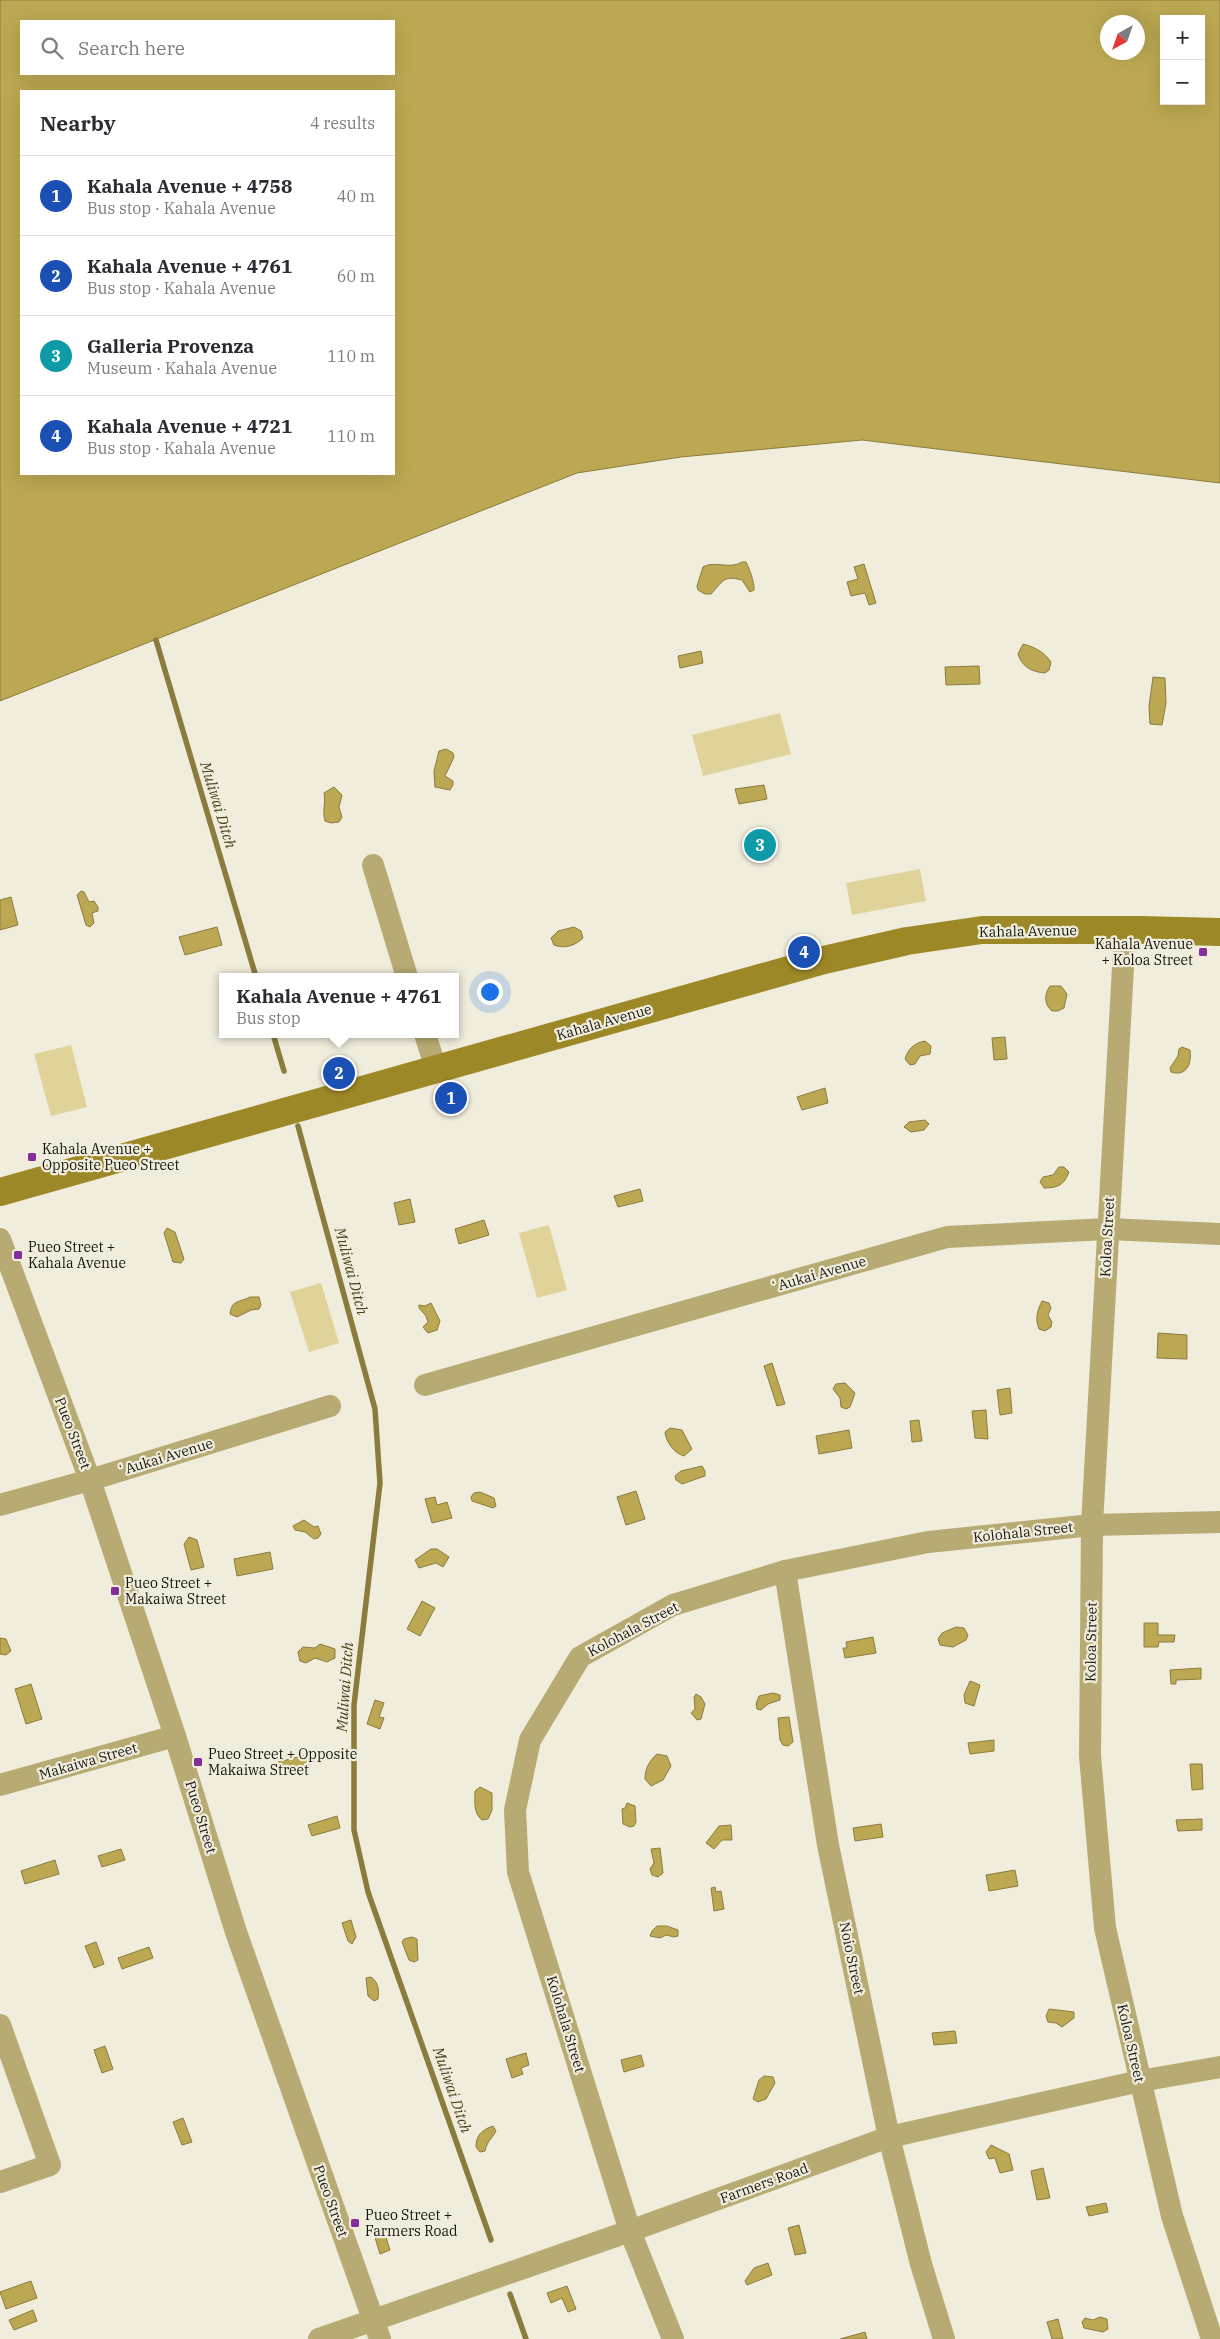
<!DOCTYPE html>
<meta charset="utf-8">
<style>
body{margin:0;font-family:"IBM Plex Serif",serif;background:#f2f2f3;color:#2b2b33}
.controls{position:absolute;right:15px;top:15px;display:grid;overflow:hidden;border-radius:0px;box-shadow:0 5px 20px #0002}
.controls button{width:45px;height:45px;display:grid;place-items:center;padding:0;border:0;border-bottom:1px solid #e1e1e2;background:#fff;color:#2b2b33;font:25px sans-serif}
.compass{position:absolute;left:1100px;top:15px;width:45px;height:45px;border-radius:50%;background:#fff;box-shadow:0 5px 20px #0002;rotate:220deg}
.you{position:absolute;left:489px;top:991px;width:18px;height:18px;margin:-12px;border:4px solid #fff;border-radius:50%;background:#1a73e8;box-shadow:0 0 0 8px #1a73e833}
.badge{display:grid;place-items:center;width:32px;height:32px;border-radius:50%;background:#ea580c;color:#fff;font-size:16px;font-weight:700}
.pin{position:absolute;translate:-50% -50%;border:2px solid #fff;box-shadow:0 1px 5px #0006}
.popup{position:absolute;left:219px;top:973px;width:240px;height:65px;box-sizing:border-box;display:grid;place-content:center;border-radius:0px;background:#fff;filter:drop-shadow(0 1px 4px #0005);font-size:16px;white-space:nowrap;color:#7c7c81}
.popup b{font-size:19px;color:#2b2b33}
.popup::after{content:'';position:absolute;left:50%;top:100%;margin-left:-10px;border:10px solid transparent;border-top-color:#fff}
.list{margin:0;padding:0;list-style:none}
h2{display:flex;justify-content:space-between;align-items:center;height:65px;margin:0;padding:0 20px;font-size:21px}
h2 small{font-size:16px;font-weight:400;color:#7c7c81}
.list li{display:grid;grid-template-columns:32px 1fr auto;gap:15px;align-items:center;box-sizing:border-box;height:80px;padding:0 20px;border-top:1px solid #e1e1e2}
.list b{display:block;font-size:19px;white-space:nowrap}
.list p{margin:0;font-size:16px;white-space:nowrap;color:#7c7c81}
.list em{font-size:16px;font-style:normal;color:#7c7c81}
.icon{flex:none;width:28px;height:28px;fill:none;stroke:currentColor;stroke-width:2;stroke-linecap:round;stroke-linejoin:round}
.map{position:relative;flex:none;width:1220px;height:2339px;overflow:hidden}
.search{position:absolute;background:#fff;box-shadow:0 5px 20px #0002;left:20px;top:20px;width:375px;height:55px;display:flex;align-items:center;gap:12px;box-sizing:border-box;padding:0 18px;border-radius:0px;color:#7c7c81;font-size:19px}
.panel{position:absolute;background:#fff;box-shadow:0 5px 20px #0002;left:20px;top:90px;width:375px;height:385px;border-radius:0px}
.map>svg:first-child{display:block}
.green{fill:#e0d39a}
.water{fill:#bca852;stroke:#8b7c3e;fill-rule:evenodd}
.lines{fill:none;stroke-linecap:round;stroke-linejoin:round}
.stream{stroke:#8b7c3e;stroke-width:5.5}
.street{stroke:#b7aa72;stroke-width:22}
.secondary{stroke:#9d8827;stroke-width:28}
.poi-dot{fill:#832e9c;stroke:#f1eddc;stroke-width:2}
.labels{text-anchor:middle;stroke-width:4.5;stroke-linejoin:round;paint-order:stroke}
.street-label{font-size:14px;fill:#181610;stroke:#f1eddc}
.poi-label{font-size:14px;fill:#181610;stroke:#f1eddc;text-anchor:start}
.water-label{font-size:15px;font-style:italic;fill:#4b421d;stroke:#f1eddc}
</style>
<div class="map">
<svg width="1220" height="2339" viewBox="0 0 1220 2339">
<rect width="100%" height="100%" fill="#f1eddc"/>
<g class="green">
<polygon points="780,713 791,754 703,776 692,735"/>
<polygon points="920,869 926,901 852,915 846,883"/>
<polygon points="71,1045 87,1107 51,1116 34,1054"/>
<polygon points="549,1225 567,1290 537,1298 519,1233"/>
<polygon points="321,1283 339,1343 309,1352 290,1292"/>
</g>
<g class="water">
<path d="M0,0H1220V483L862,440L681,457L577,473L0,701ZM1164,19H1201V101H1164ZM394,21V74H21V21ZM1138,22V52H1108V22ZM394,91V474H21V91Z"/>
<path d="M742,562H746C749,568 755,583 754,590L750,592L742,580C722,575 723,582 711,594H705L698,590L697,586L703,567C715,560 730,570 742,562Z"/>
<polygon points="864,564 876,603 869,605 865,593 851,596 847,582 858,579 854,567"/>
<path d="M1023,644C1035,647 1044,652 1051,662L1049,670L1045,673C1032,672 1022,667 1018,654Z"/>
<polygon points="701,651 703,663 680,668 678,656"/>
<polygon points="979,666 980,684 946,685 945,667"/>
<polygon points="1153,677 1165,678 1166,703 1162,725 1150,724 1149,706"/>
<polygon points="446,749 453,753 454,757 445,776 453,781 453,785 450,790 435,787 434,771 439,751"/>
<polygon points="764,785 767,799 739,804 735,789"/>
<path d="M334,787L342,795L339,807L342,817L339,822L331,823L325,821C322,811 326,803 324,793Z"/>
<polygon points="81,891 84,892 89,902 94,901 98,907 98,911 92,913 94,923 90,927 86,925 77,895"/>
<polygon points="11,897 18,925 0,930 0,900"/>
<polygon points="217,927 222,945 185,955 179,937"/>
<path d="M574,927L581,931L583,938C575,946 564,949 554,945L551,938L558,931Z"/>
<path d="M1050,986H1061L1067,994L1064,1008L1058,1011H1052C1044,1005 1044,994 1050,986Z"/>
<polygon points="1005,1037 1007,1059 994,1060 992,1038"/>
<path d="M925,1041L931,1046L930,1054L920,1056L915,1064L910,1065L905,1059C908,1049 914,1043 925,1041Z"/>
<path d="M1182,1047L1190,1050C1192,1063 1187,1077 1171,1072L1170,1068L1178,1056L1179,1049Z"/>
<polygon points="825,1088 828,1103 802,1110 797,1097"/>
<polygon points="925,1120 929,1124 924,1130 911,1132 904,1127 909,1122"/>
<path d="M1059,1167H1064L1069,1172C1064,1185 1058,1188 1044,1188L1040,1182L1043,1177L1053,1175Z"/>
<polygon points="640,1189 643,1201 618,1207 614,1196"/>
<polygon points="410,1199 415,1222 399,1225 394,1203"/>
<polygon points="484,1220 489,1235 459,1244 455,1229"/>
<polygon points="167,1228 175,1232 184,1259 181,1263 173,1262 164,1233"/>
<path d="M250,1297H259L261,1305L259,1309L251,1310L237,1317L230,1314C232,1299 239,1303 250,1297Z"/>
<path d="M1042,1301L1049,1303L1051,1308L1048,1315L1052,1322L1051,1327L1045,1331L1039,1329C1035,1319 1037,1311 1042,1301Z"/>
<polygon points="431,1303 440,1321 437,1330 428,1333 423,1327 428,1322 426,1316 419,1308 419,1305 425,1306"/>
<polygon points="1158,1333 1187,1335 1187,1359 1157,1358"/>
<polygon points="772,1363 785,1404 777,1406 764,1366"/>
<polygon points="845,1383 855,1393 850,1407 846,1409 841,1407 840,1398 833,1389 836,1384"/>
<polygon points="1010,1388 1012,1413 1000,1415 997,1390"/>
<polygon points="986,1410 988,1439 975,1438 972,1411"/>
<polygon points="919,1420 922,1441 912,1442 910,1421"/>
<path d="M670,1428L682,1430L692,1449L684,1456C674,1453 666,1442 665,1432Z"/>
<polygon points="849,1430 852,1448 819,1454 816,1436"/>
<polygon points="702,1466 705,1471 705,1476 682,1484 676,1480 675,1476 681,1471"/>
<polygon points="636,1491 645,1519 626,1525 617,1497"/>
<polygon points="480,1492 494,1498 496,1506 493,1508 472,1501 471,1497 474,1493"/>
<polygon points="435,1497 437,1505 447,1502 452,1518 432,1523 425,1499"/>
<polygon points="304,1520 314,1527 318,1526 321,1534 318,1538 314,1539 305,1532 295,1530 293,1526"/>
<polygon points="189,1537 197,1540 204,1567 191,1570 184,1544"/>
<polygon points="431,1549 437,1549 449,1557 443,1567 436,1563 419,1568 415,1560"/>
<polygon points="270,1552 273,1569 237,1576 234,1559"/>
<polygon points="422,1601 435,1608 420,1636 407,1629"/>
<polygon points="1144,1623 1158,1623 1158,1635 1175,1635 1174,1642 1159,1642 1158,1647 1144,1647"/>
<polygon points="956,1627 964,1628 968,1635 966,1640 953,1647 940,1645 938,1639 942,1633"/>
<polygon points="873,1637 876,1653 845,1658 843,1648 847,1648 846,1642"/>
<polygon points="0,1638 6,1639 11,1651 6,1655 0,1654"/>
<polygon points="320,1644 335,1649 335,1658 327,1662 315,1658 306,1663 300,1661 298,1652 303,1647 315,1648"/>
<polygon points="1201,1668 1201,1679 1176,1680 1176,1684 1171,1684 1170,1670"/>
<polygon points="970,1681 980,1685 974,1706 965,1703 964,1695"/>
<polygon points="31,1684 42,1719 26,1724 15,1689"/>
<polygon points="773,1693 780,1695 780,1700 768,1704 761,1710 757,1709 756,1704 759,1696"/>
<polygon points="696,1694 701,1697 705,1704 701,1719 697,1720 691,1713 695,1709 694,1697"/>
<polygon points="375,1700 384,1703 379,1717 384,1718 380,1729 367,1724"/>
<polygon points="789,1717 793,1742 788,1746 783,1745 780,1740 778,1718"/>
<polygon points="994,1740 994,1751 970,1754 968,1743"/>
<path d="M657,1754L667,1756L671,1766L663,1780L651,1786L645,1779C645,1769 649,1761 657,1754Z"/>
<polygon points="306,1755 310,1767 281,1775 278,1762"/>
<polygon points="1190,1764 1202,1764 1203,1789 1192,1790"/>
<path d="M480,1787L492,1793V1810L488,1819L482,1820C473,1813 475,1801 475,1791Z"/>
<polygon points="627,1803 635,1806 636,1822 634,1826 630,1827 623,1824 622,1809 625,1808"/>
<polygon points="337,1816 340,1828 312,1836 308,1825"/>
<polygon points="1202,1819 1202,1830 1178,1831 1176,1820"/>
<polygon points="881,1824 883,1837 855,1841 853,1828"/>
<polygon points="731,1825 732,1840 722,1840 714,1849 706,1843 719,1826"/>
<polygon points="660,1848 663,1873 658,1877 652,1875 650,1869 654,1863 651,1849"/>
<polygon points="121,1849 125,1860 102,1867 98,1856"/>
<polygon points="55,1860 59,1874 25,1884 21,1871"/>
<polygon points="1015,1870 1018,1886 989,1891 986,1875"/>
<polygon points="715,1887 716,1892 721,1891 724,1909 714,1911 711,1888"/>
<polygon points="351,1920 356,1937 352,1944 348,1941 342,1923"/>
<polygon points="657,1926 667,1926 678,1930 678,1936 674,1937 666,1935 660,1938 650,1936 652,1931"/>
<polygon points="412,1937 417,1939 418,1960 414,1962 409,1960 402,1942 404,1939"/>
<polygon points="96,1942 104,1964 94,1968 85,1946"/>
<polygon points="149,1947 153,1958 122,1969 118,1958"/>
<path d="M371,1977C379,1983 379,1990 378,1999L374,2001L368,1996L366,1978Z"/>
<polygon points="1049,2009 1074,2012 1074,2018 1062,2027 1056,2023 1048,2022 1046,2016"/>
<polygon points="955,2031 957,2043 934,2045 932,2033"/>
<polygon points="105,2046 113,2069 102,2073 94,2050"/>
<polygon points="526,2053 529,2065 521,2068 523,2074 512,2078 506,2059"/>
<polygon points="641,2055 644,2066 624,2072 621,2060"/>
<polygon points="764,2076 773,2077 775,2083 766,2099 758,2102 753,2099 759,2080"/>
<polygon points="183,2118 192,2142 182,2145 173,2122"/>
<path d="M493,2126L496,2131C492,2139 487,2141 485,2151L480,2152L476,2147C476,2136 481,2130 493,2126Z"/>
<polygon points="991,2145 1009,2154 1013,2170 1000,2173 995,2158 989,2159 986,2152"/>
<polygon points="1043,2168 1050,2198 1037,2200 1031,2171"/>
<polygon points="1106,2203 1108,2212 1089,2216 1086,2207"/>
<polygon points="799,2225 806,2253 795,2255 788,2228"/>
<polygon points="383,2228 390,2250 380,2254 373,2231"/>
<polygon points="768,2263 772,2275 747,2285 745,2281 754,2268"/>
<polygon points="31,2281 37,2298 6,2309 0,2292"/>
<polygon points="567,2286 576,2309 568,2312 562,2298 551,2303 547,2293"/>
<polygon points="33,2310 37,2321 14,2330 9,2320"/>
<polygon points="1100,2317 1107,2319 1108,2329 1103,2332 1084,2328 1082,2322 1085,2318 1093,2320"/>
<polygon points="1058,2319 1063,2339 1052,2339 1047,2322"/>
<polygon points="865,2332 867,2339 840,2339"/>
</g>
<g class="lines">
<g class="stream">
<polyline points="156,640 256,977"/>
<polyline points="273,1034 284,1071"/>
<polyline points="298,1126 375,1409 380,1483 354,1705 354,1830 368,1892 491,2240"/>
<polyline points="510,2294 526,2339"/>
</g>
<g class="street">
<polyline points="373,865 407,977"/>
<polyline points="1125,931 1092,1525 1090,1756 1105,1928 1172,2216 1212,2339"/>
<polyline points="425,1034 436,1069"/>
<polyline points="0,1239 90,1480 175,1736 236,1932 380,2339"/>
<polyline points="425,1385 947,1237 1108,1229 1220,1234"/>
<polyline points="0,1505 90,1480 330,1406"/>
<polyline points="785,1571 828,1845 889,2137 921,2264 944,2339"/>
<polyline points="0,1785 175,1736"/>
<polyline points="0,2025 50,2165 0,2182"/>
<polyline points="319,2339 630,2231 889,2137 1140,2081 1220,2067"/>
<polyline points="673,2339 630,2231 518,1872 515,1810 530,1740 580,1657 673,1605 785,1571 928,1542 1092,1525 1220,1522"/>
</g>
<polyline class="secondary" points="0,1192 824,960 907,941 982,930 1139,930 1220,932"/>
</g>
<g class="poi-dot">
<rect x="1198" y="947" width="10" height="10" rx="2.5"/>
<rect x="27" y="1152" width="10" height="10" rx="2.5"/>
<rect x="13" y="1250" width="10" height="10" rx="2.5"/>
<rect x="110" y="1586" width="10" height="10" rx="2.5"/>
<rect x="193" y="1757" width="10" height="10" rx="2.5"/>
<rect x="350" y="2218" width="10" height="10" rx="2.5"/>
</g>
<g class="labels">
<g class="street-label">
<text transform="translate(1028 931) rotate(-1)" y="5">Kahala Avenue</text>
<text transform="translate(604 1022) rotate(-16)" y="5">Kahala Avenue</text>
<text transform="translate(1107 1237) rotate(-87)" y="5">Koloa Street</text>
<text transform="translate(818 1274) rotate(-16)" y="5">ʻAukai Avenue</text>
<text transform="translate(73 1433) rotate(69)" y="5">Pueo Street</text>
<text transform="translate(165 1457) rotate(-17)" y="5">ʻAukai Avenue</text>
<text transform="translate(1023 1532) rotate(-6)" y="5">Kolohala Street</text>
<text transform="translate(633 1629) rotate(-28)" y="5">Kolohala Street</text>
<text transform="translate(1091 1642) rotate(-89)" y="5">Koloa Street</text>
<text transform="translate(88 1761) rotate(-16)" y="5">Makaiwa Street</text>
<text transform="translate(201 1817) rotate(73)" y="5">Pueo Street</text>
<text transform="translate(852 1958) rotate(78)" y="5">Noio Street</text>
<text transform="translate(566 2024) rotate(73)" y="5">Kolohala Street</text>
<text transform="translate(1131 2043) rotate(77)" y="5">Koloa Street</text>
<text transform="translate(764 2183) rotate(-20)" y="5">Farmers Road</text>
<text transform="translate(331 2201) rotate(70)" y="5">Pueo Street</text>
</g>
<g class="poi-label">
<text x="1193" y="949" text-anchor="end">Kahala Avenue<tspan x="1193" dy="16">+ Koloa Street</tspan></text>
<text x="42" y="1154">Kahala Avenue +<tspan x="42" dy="16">Opposite Pueo Street</tspan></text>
<text x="28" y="1252">Pueo Street +<tspan x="28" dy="16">Kahala Avenue</tspan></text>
<text x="125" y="1588">Pueo Street +<tspan x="125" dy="16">Makaiwa Street</tspan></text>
<text x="208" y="1759">Pueo Street + Opposite<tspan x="208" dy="16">Makaiwa Street</tspan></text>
<text x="365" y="2220">Pueo Street +<tspan x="365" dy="16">Farmers Road</tspan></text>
</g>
<g class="water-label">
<text transform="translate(218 805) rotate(73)" y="5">Muliwai Ditch</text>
<text transform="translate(351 1271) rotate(75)" y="5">Muliwai Ditch</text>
<text transform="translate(345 1687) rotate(-86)" y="5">Muliwai Ditch</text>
<text transform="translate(452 2090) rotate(71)" y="5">Muliwai Ditch</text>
</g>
</g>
</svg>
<div class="controls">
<button>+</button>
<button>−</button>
</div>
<svg class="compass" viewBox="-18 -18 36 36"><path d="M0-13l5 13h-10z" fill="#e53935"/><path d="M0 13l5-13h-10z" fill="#7c7c81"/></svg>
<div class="you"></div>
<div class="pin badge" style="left:451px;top:1098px;background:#1a4fb4">1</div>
<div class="pin badge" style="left:339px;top:1073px;background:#1a4fb4">2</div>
<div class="popup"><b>Kahala Avenue + 4761</b>Bus stop</div>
<div class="pin badge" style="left:760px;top:845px;background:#0f9aa8">3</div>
<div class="pin badge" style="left:804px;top:952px;background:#1a4fb4">4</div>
<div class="search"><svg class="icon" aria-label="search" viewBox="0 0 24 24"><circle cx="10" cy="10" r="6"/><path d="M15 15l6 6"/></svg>Search here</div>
<section class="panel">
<h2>Nearby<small>4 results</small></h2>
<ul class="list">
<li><span class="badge" style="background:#1a4fb4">1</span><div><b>Kahala Avenue + 4758</b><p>Bus stop · Kahala Avenue</p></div><em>40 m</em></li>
<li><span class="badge" style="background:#1a4fb4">2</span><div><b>Kahala Avenue + 4761</b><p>Bus stop · Kahala Avenue</p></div><em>60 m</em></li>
<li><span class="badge" style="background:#0f9aa8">3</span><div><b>Galleria Provenza</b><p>Museum · Kahala Avenue</p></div><em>110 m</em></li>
<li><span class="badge" style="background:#1a4fb4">4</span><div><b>Kahala Avenue + 4721</b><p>Bus stop · Kahala Avenue</p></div><em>110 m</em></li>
</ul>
</section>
</div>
